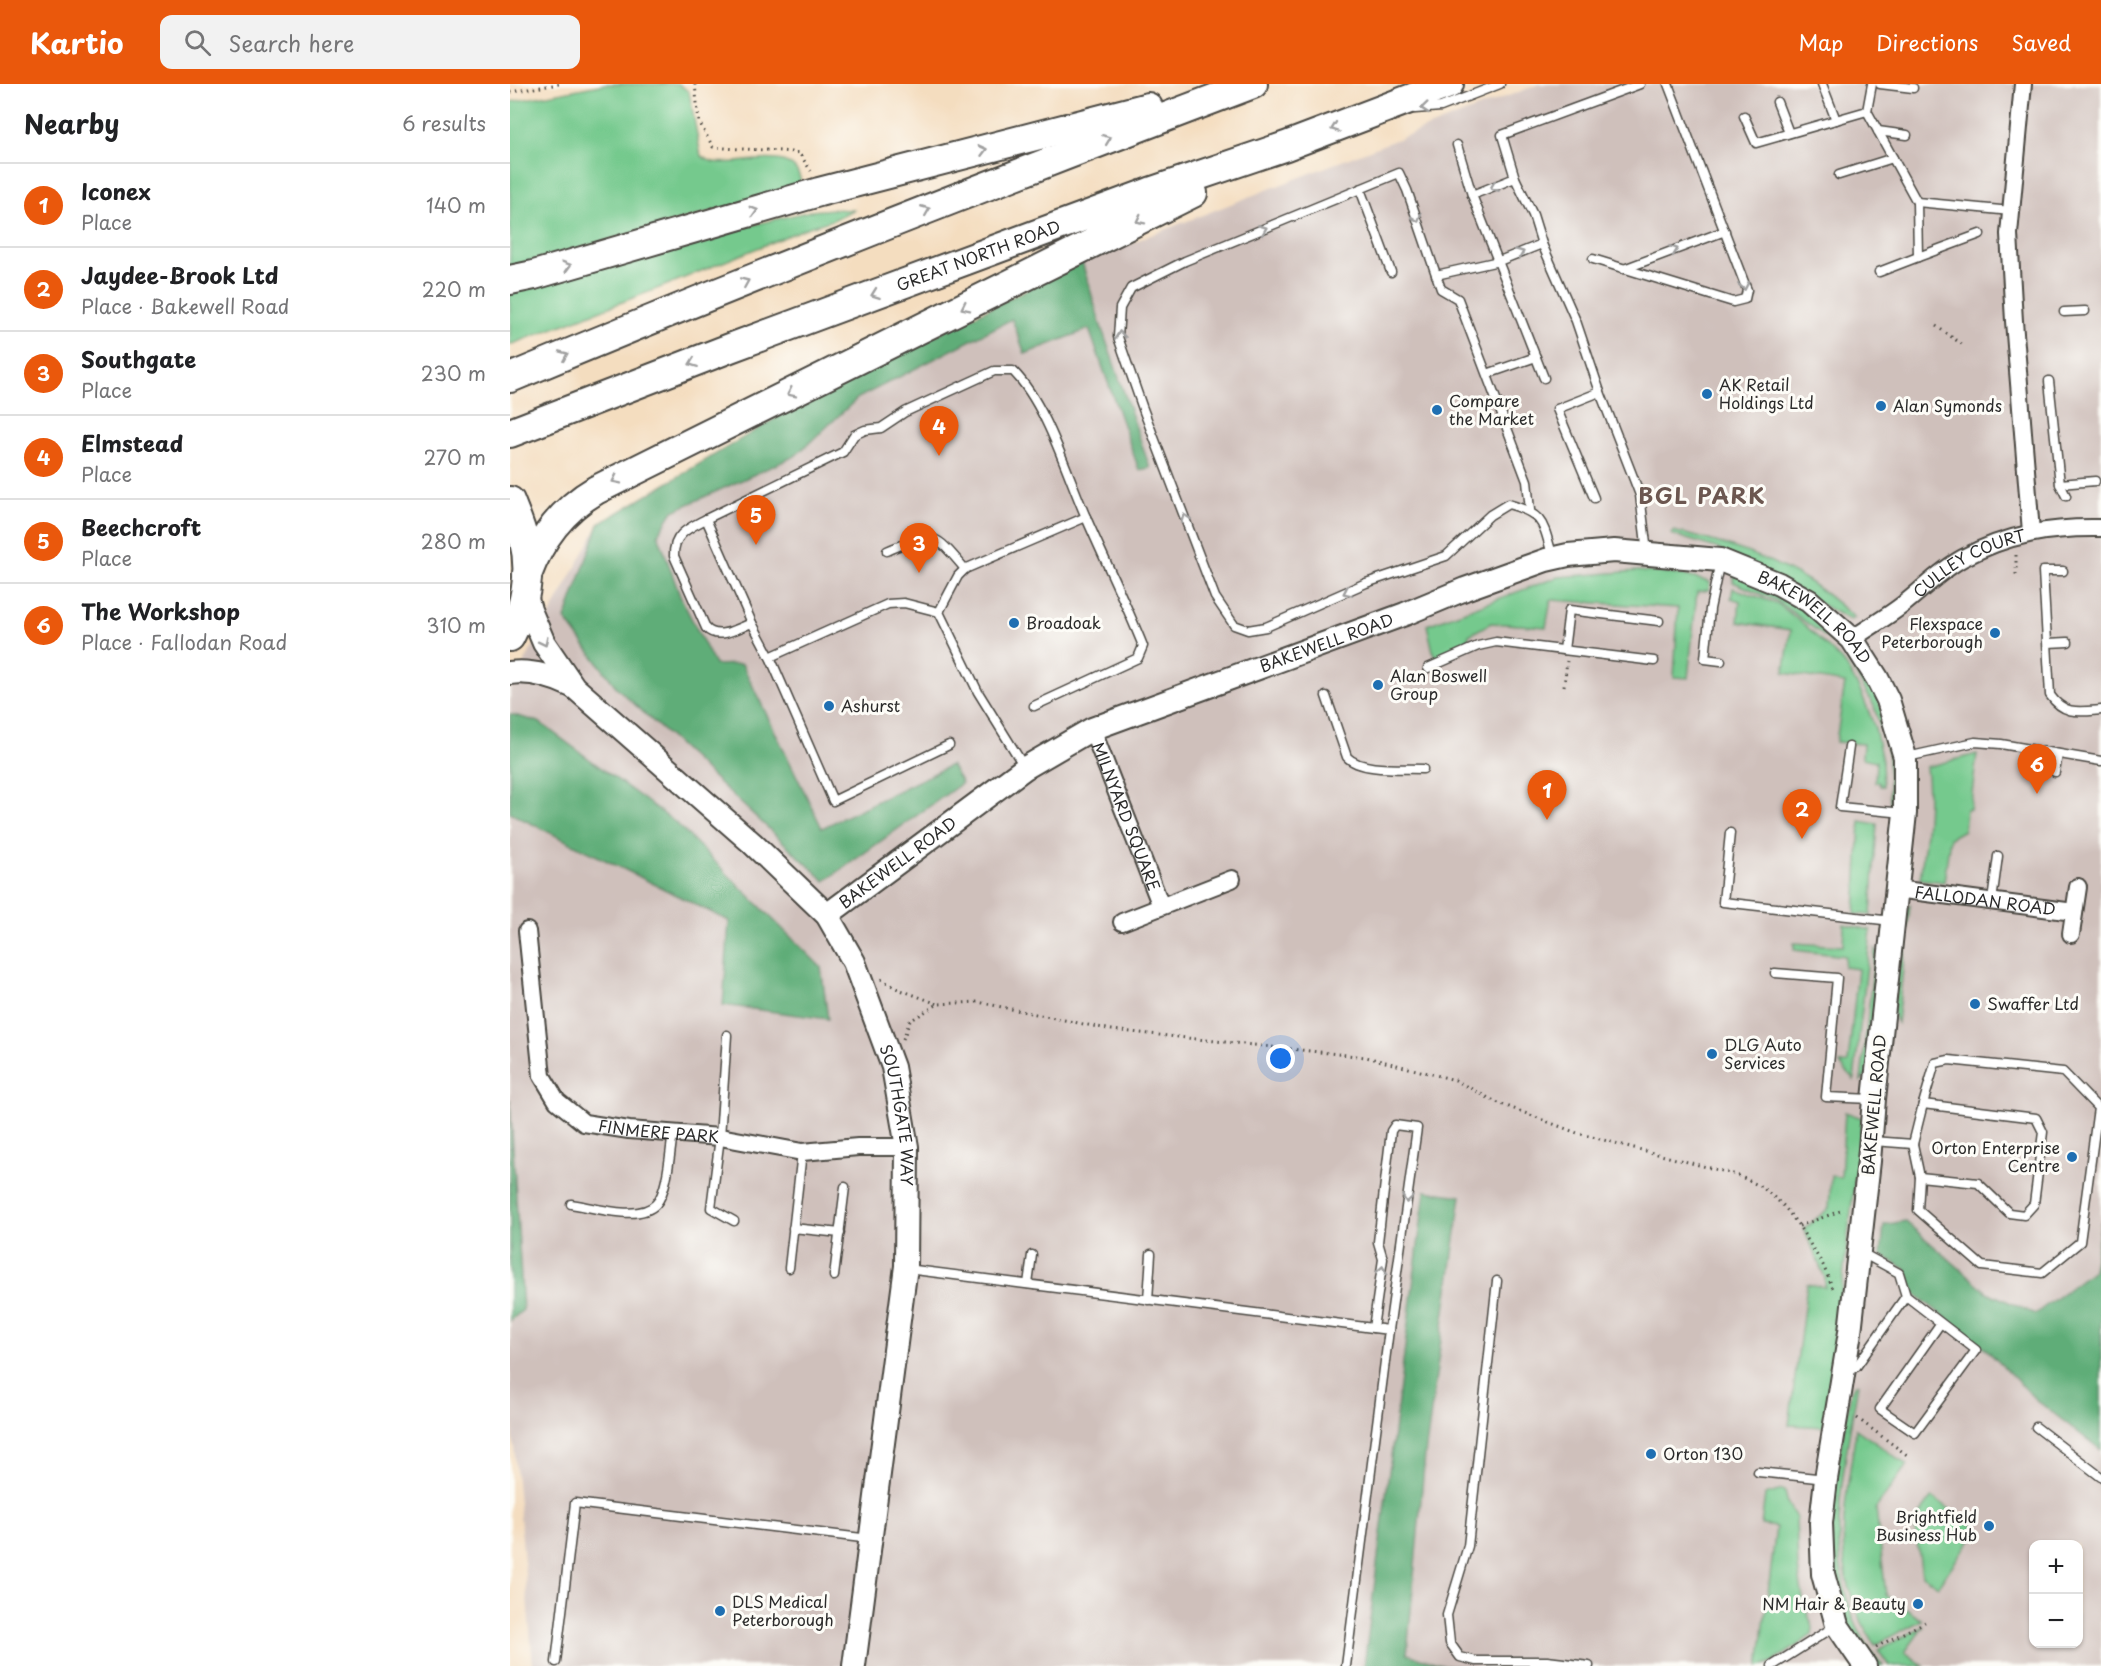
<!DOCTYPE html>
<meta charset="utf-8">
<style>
body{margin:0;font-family:"Playpen Sans",sans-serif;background:#f2f2f2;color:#202124}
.controls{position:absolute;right:18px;bottom:18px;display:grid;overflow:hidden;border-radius:12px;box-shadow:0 2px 4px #0004}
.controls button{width:54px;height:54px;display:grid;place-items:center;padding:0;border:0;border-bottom:2px solid #e0e0e0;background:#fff;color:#202124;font:30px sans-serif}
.you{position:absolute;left:771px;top:975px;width:21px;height:21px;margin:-15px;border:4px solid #fff;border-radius:50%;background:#1a73e8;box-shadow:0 0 0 9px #1a73e833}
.badge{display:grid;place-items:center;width:39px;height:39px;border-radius:50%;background:#ea580c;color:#fff;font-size:20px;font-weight:700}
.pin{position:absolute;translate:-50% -50px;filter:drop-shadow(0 2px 3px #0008)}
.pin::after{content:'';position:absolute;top:32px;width:21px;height:18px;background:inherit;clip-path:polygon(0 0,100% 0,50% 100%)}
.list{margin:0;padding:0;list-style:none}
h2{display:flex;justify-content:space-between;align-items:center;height:78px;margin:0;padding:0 24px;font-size:26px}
h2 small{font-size:20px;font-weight:400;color:#757577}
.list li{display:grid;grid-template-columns:39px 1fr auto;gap:18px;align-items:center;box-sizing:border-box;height:84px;padding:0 24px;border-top:2px solid #e0e0e0}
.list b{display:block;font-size:22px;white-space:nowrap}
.list p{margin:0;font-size:20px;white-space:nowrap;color:#757577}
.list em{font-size:20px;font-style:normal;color:#757577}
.icon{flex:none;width:33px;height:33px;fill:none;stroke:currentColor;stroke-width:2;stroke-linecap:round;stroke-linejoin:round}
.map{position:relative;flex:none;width:1591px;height:1582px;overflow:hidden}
header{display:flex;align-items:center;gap:36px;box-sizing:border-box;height:84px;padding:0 30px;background:#ea580c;color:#fff}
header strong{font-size:28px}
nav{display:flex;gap:33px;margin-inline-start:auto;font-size:21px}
.search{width:420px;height:54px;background:#f2f2f2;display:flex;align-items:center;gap:15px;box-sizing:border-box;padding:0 21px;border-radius:12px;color:#757577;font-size:22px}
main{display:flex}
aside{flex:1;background:#fff}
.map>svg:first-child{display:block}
.industrial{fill:#cfc0bb;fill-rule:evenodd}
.green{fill:#74c98d;stroke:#507a5c;stroke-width:1.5}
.forest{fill:#5fad78;stroke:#456c52;stroke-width:1.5}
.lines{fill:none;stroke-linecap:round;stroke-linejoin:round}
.lane-casing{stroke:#494641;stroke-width:11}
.street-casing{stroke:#494641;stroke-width:20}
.secondary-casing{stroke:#494641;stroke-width:26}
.highway-casing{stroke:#494641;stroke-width:32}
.path{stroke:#494641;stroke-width:3;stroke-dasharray:1.5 4.5;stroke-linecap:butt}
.lane{stroke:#fff;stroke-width:8}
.street{stroke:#fff;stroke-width:16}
.secondary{stroke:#fff;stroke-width:22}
.highway{stroke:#fff;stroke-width:28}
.oneway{stroke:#a0a0a0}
.poi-dot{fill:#1f6fb2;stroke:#fdfcf7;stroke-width:2}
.labels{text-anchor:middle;stroke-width:6;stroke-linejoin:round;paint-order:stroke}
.street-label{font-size:16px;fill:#2b2b2b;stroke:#fdfcf7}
.poi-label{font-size:16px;fill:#2b2b2b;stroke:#fdfcf7;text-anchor:start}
.district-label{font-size:22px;font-weight:bold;letter-spacing:1.5px;fill:#6c5750;stroke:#fdfcf7}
</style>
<header>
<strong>Kartio</strong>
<div class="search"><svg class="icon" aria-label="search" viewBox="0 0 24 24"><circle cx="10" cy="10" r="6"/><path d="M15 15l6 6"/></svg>Search here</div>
<nav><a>Map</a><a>Directions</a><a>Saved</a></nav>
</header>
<main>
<aside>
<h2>Nearby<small>6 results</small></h2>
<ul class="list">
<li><span class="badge">1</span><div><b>Iconex</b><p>Place</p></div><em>140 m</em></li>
<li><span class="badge">2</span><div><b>Jaydee-Brook Ltd</b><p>Place · Bakewell Road</p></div><em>220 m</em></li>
<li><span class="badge">3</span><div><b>Southgate</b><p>Place</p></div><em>230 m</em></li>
<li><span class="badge">4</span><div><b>Elmstead</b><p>Place</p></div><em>270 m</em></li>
<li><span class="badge">5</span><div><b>Beechcroft</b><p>Place</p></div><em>280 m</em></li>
<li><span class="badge">6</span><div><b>The Workshop</b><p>Place · Fallodan Road</p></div><em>310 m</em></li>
</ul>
</aside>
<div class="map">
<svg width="1591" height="1582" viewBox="0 0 1591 1582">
<rect width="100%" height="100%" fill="#fdfcf7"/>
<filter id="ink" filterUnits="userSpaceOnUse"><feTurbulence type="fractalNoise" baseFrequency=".0167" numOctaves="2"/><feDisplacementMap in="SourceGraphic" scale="12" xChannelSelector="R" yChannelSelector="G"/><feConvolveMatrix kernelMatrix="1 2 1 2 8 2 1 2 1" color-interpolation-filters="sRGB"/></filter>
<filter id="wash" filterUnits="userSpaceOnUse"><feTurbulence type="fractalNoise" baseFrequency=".008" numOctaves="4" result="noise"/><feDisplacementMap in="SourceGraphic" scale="24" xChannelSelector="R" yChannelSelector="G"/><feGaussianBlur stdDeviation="1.35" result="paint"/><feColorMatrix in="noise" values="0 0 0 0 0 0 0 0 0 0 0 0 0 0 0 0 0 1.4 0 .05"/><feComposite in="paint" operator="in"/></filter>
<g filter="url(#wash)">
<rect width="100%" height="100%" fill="#f4ddbf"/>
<path class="industrial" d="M1029,0H1591V1582H23L0,1316V605L89,440L301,313L572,178ZM1524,1460H1568V1560H1524Z"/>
<g class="green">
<path d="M95,0H169L179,8L191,72C195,74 199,77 204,78C229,83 286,59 291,99L289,104L0,183V18Z"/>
<polygon points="323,125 343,126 323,136 299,143 157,201 0,261 0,203 246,140 300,127"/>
<path d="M1163,447C1208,457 1253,471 1293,494C1312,505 1328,520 1345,534L1340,536L1209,465L1161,450Z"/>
<polygon points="1128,487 1173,491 1200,498 1199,506 1187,508 1178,594 1164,593 1168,524 1041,516 1036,543 981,539 959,551 957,562 925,576 917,541 1048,493"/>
<polygon points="1225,489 1276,511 1321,548 1345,574 1368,614 1387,675 1385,719 1380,719 1378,672 1364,622 1335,571 1317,554 1267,517 1223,498"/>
<polygon points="1223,504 1268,520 1297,543 1335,580 1351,608 1365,644 1372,677 1373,702 1370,702 1369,698 1365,698 1366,677 1352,674 1353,660 1326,658 1335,599 1274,589 1281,546 1228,538 1230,517 1221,514"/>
<path d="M1467,670L1460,725H1456L1454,746L1440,754L1434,798L1410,795C1415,758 1421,721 1416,683Z"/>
<polygon points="1350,737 1367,740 1361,831 1345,830"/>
<polygon points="1400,821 1387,939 1383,931 1394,827"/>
<polygon points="1334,840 1361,846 1344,996 1330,980 1338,979 1348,885 1334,883 1335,872 1284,866 1284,859 1333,862"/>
<polygon points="1365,865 1370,872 1359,989 1351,997"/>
<polygon points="1335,1028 1352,1034 1315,1343 1279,1341 1297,1200 1315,1203 1315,1194 1294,1145 1319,1124 1321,1092 1331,1093"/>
<path d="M1348,1300C1333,1390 1304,1506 1373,1582H1363C1354,1567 1341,1551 1335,1535C1308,1458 1328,1385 1341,1308L1344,1302Z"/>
<path d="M1346,1345L1397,1381L1366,1424L1376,1511L1412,1536L1365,1561C1317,1489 1335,1424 1346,1345Z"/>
<path d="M1272,1406L1275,1408L1278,1420L1286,1434L1288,1483L1294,1521L1303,1543L1302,1551C1290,1559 1262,1582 1249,1582L1266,1443L1251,1441L1255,1411Z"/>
<polygon points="1422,1413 1468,1445 1428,1502 1412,1491 1404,1438"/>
<polygon points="1414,1542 1395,1568 1414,1582 1379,1582 1368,1566"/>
</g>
<g class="forest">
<polygon points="572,178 590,239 640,384 629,386 579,245 515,270 502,235 348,314 285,372 163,427 148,450 170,512 205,581 232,580 312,744 441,681 452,699 315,797 107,604 55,535 89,440 301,313"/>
<polygon points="0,630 29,638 166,739 311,883 318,935 213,921 219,837 0,729"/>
<polygon points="0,1015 13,1226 0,1237"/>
<polygon points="915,1107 951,1112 915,1371 897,1570 934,1581 947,1582 854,1582"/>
<polygon points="1395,1137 1477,1208 1525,1230 1583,1186 1591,1137 1591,1366 1525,1315 1477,1266 1405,1210 1396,1185 1371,1171 1374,1141"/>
</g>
</g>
<g filter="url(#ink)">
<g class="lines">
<g class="lane-casing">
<g id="lane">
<polyline points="1130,0 992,51 1005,94 1023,131 1032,160 1066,237 1090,308 1130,411 1137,468"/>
<polyline points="1312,0 1326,36"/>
<polyline points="1362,0 1357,27 1407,118 1501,127"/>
<polyline points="1370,0 1403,4"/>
<polyline points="1267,18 1279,49"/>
<polyline points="905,25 931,23 990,0"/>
<polyline points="1234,32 1246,59 1357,27"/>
<polyline points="1368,47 1397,51"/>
<polyline points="947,61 962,111 1034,294"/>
<polyline points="1329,91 1383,74"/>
<polyline points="850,105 881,188"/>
<polyline points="962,111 1005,94"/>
<polyline points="1407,118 1408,173 1470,150"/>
<polyline points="1083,175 1223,218 1235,215 1237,206 1158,0"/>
<polyline points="1114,185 1215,147"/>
<polyline points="1369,188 1408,173"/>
<polyline points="926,191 989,177 1032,160"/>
<polyline points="1554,228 1575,227"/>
<polyline points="977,290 1026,273"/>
<polyline points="1539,297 1550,400 1585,397"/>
<polyline points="1550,400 1556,412"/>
<polyline points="1084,414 1047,325 1090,308"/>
<path d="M1020,426L1017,397L948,215L931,205L897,106L889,89L675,177L621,204L610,224L608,253L633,325L705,513L724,541L738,546L756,543L856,499L936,472L980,431L998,420C1035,430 1033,440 1043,474"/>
<path d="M196,435C179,444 163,450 164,472L196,544C208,557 228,544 242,539"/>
<path d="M377,467C423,447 423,447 455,485"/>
<polyline points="1210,477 1200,525 1195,575 1211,577"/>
<path d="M1553,487H1533L1540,611C1554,631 1568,628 1591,626"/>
<polyline points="429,528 448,492 455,485 576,433"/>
<polyline points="429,528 468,608 515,684"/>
<polyline points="1538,559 1558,558"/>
<polyline points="1054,566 1059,526 1149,537"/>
<polyline points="260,573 378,520 394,519 429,528"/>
<polyline points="918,584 968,562 986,558 1144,577"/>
<path d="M816,612L837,673C851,688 893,684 913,685"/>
<path d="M439,661L323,717L260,573L242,539L196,435L333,368L344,351L355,346L371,344L395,328L484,287H503C536,320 556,387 575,431C594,475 615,517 633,562L628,574L524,622"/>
<polyline points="1339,663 1330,723 1394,729"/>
<polyline points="1397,673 1465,658 1491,660 1591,677"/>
<polyline points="1545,688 1548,670"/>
<polyline points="1220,749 1213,818 1382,837"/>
<polyline points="1482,817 1488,772"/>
<polyline points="1265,889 1327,894 1316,1013 1362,1015"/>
<polyline points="217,951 210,1053 201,1124 224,1137"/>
<polyline points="1363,1057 1403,1060 1413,1020 1526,1034 1533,1048 1524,1120 1514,1131 1499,1129 1468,1099 1410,1093"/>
<polyline points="1403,1060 1410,1093 1408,1126 1472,1182 1532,1189 1570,1158 1588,1024 1553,988 1439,976 1425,979 1413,1020"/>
<path d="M61,1120C82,1123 130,1138 146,1120C158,1107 160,1067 163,1049"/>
<polyline points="283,1144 330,1149"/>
<polyline points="1352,1169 1389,1189 1396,1212 1466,1266 1405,1349 1370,1325 1430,1240"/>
<polyline points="279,1184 292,1068"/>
<polyline points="397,1185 879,1246"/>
<polyline points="324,1192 335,1103"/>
<polyline points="987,1197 958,1462 937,1531 940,1559 950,1573 966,1577 1037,1577 1079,1582"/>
<polyline points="518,1200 522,1171"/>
<polyline points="638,1216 641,1170"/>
<polyline points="1336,1287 1346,1283 1396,1212"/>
<polyline points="1526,1343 1591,1393"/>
<polyline points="1248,1388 1316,1395"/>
<polyline points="46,1578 65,1419 360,1455"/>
<polyline points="836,1582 879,1246 907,1044 885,1041 881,1047 868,1158 873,1175 863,1244"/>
<polyline points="1262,1582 1327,1541"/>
</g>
</g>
<g class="street-casing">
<g id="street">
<polyline points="1513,0 1499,150 1504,237 1521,448"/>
<path id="s1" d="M1342,555C1359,543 1379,532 1395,519C1414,504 1431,486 1453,474C1498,450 1541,443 1591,444"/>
<path id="s2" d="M582,645L651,822"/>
<path id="s3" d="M1386,805L1564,828"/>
<polyline points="612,838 722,795"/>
<path id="s4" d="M17,847L32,992L47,1017L74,1039L119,1046L210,1053L292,1068L348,1063H397"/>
<polyline points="1561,850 1568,803"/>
</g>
</g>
<g class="secondary-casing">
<g id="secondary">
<path id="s5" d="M15,508L20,526L34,559L64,603L242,759L317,831L344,878L383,983L397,1063L396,1182L344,1582"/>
<path d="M0,589C22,586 43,593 62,602"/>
<path id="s6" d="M317,831L515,684L582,645L895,530L955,505L1036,476L1058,471L1104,467L1210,476L1269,500L1299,517L1342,555L1367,594L1378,616L1395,673V729L1364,1015L1359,1077L1340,1248L1316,1395L1311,1439L1313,1490L1327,1541L1355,1582"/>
</g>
</g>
<g class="highway-casing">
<g id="highway">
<polyline points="0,196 24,191 309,108 638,23"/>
<path d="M0,294C246,191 494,94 743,0"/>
<path id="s7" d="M0,349L220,264L640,108L776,62L939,0"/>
<path d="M0,417C5,430 11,443 14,457C22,488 15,525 0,553"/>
<path d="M17,491C31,454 52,426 86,406L683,109"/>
</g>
</g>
<g class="path">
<path d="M185,0L189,38L203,63C232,66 260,65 289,69L301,87"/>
<polyline points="0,8 49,0"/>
<polyline points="1426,242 1453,261"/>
<polyline points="1506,471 1506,495"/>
<polyline points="1054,602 1057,577"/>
<polyline points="371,895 388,905 428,920"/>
<polyline points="393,955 400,937 428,920 468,918 602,946 856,973 945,996 986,1018 1067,1049 1227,1091 1252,1103 1274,1122 1289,1142 1313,1181 1324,1207"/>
<polyline points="1289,1142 1333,1126"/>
<polyline points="1347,1334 1397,1371"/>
<polyline points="1366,1563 1415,1538"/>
</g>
<use href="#lane" class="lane"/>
<use href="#street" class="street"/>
<use href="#secondary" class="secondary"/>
<use href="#highway" class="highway"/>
</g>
<defs><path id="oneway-chevron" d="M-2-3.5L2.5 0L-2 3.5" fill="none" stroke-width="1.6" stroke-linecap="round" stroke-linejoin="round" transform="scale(1.5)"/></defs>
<g class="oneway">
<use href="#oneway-chevron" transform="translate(915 24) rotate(174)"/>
<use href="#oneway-chevron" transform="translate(825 44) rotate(160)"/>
<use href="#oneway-chevron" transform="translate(597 55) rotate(-21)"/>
<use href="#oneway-chevron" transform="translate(473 66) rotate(-15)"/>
<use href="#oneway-chevron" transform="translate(984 103) rotate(158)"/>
<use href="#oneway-chevron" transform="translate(416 126) rotate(-22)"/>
<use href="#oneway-chevron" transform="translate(244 127) rotate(-16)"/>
<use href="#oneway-chevron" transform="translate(907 134) rotate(71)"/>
<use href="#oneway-chevron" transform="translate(630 136) rotate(153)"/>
<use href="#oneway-chevron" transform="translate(753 145) rotate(-22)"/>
<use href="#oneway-chevron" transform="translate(1164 166) rotate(-21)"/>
<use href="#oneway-chevron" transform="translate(1010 169) rotate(-22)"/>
<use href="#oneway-chevron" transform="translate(57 182) rotate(-16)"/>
<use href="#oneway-chevron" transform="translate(235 198) rotate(-23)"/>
<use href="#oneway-chevron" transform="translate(1234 202) rotate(79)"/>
<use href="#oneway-chevron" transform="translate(365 210) rotate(160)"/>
<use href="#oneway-chevron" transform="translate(455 223) rotate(154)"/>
<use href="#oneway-chevron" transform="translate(610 251) rotate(-96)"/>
<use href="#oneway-chevron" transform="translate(54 271) rotate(-23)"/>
<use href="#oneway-chevron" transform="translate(183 279) rotate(159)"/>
<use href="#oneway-chevron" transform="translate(281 309) rotate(154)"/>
<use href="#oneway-chevron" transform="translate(106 396) rotate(154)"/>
<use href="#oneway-chevron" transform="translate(675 434) rotate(-111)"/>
<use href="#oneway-chevron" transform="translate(837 508) rotate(155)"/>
<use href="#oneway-chevron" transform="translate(34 558) rotate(63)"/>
<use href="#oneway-chevron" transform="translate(897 1115) rotate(98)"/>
<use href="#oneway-chevron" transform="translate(872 1186) rotate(-81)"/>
</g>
</g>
<g class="poi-dot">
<circle cx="1197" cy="310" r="6"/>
<circle cx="1371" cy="322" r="6"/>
<circle cx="927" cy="326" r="6"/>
<circle cx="504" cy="539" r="6"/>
<circle cx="1485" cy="549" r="6"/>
<circle cx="868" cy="601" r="6"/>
<circle cx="319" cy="622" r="6"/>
<circle cx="1465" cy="920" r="6"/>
<circle cx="1202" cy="970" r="6"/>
<circle cx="1562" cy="1073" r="6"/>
<circle cx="1141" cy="1370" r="6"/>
<circle cx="1479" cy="1442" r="6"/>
<circle cx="1408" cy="1520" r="6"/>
<circle cx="210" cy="1527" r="6"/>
</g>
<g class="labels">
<g class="street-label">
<text dy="6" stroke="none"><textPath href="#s7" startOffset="501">GREAT NORTH ROAD</textPath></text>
<text dy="6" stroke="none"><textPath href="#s1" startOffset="141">CULLEY COURT</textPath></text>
<text dy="6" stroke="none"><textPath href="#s6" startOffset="1096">BAKEWELL ROAD</textPath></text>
<text dy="6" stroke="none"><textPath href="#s6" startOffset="574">BAKEWELL ROAD</textPath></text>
<text dy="6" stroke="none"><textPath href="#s2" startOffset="94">MILNYARD SQUARE</textPath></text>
<text dy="6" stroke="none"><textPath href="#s6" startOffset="88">BAKEWELL ROAD</textPath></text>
<text dy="6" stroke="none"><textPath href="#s3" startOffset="90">FALLODAN ROAD</textPath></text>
<text transform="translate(1364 1021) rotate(-85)" y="6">BAKEWELL ROAD</text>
<text dy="6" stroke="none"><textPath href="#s5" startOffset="663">SOUTHGATE WAY</textPath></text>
<text dy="6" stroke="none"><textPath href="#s4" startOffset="285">FINMERE PARK</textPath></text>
</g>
<g class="poi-label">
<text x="1209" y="307">AK Retail<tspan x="1209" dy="18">Holdings Ltd</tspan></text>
<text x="939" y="323">Compare<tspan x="939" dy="18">the Market</tspan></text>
<text x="1383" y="328">Alan Symonds</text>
<text x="516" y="545">Broadoak</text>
<text x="1473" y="546" text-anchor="end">Flexspace<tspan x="1473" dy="18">Peterborough</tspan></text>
<text x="880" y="598">Alan Boswell<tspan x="880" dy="18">Group</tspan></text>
<text x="331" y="628">Ashurst</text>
<text x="1477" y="926">Swaffer Ltd</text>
<text x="1214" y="967">DLG Auto<tspan x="1214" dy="18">Services</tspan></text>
<text x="1550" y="1070" text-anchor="end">Orton Enterprise<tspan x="1550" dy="18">Centre</tspan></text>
<text x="1153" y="1376">Orton 130</text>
<text x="1467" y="1439" text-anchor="end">Brightfield<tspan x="1467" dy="18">Business Hub</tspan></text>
<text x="222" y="1524">DLS Medical<tspan x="222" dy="18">Peterborough</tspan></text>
<text x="1396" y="1526" text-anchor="end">NM Hair &amp; Beauty</text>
</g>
<g class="district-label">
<text x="1192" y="420">BGL PARK</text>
</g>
</g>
</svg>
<div class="controls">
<button>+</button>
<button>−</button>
</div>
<div class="you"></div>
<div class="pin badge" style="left:1037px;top:736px">1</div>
<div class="pin badge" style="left:1292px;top:755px">2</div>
<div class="pin badge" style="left:409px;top:489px">3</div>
<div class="pin badge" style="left:429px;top:372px">4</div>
<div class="pin badge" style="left:246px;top:461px">5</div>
<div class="pin badge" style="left:1527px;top:710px">6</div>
</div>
</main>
